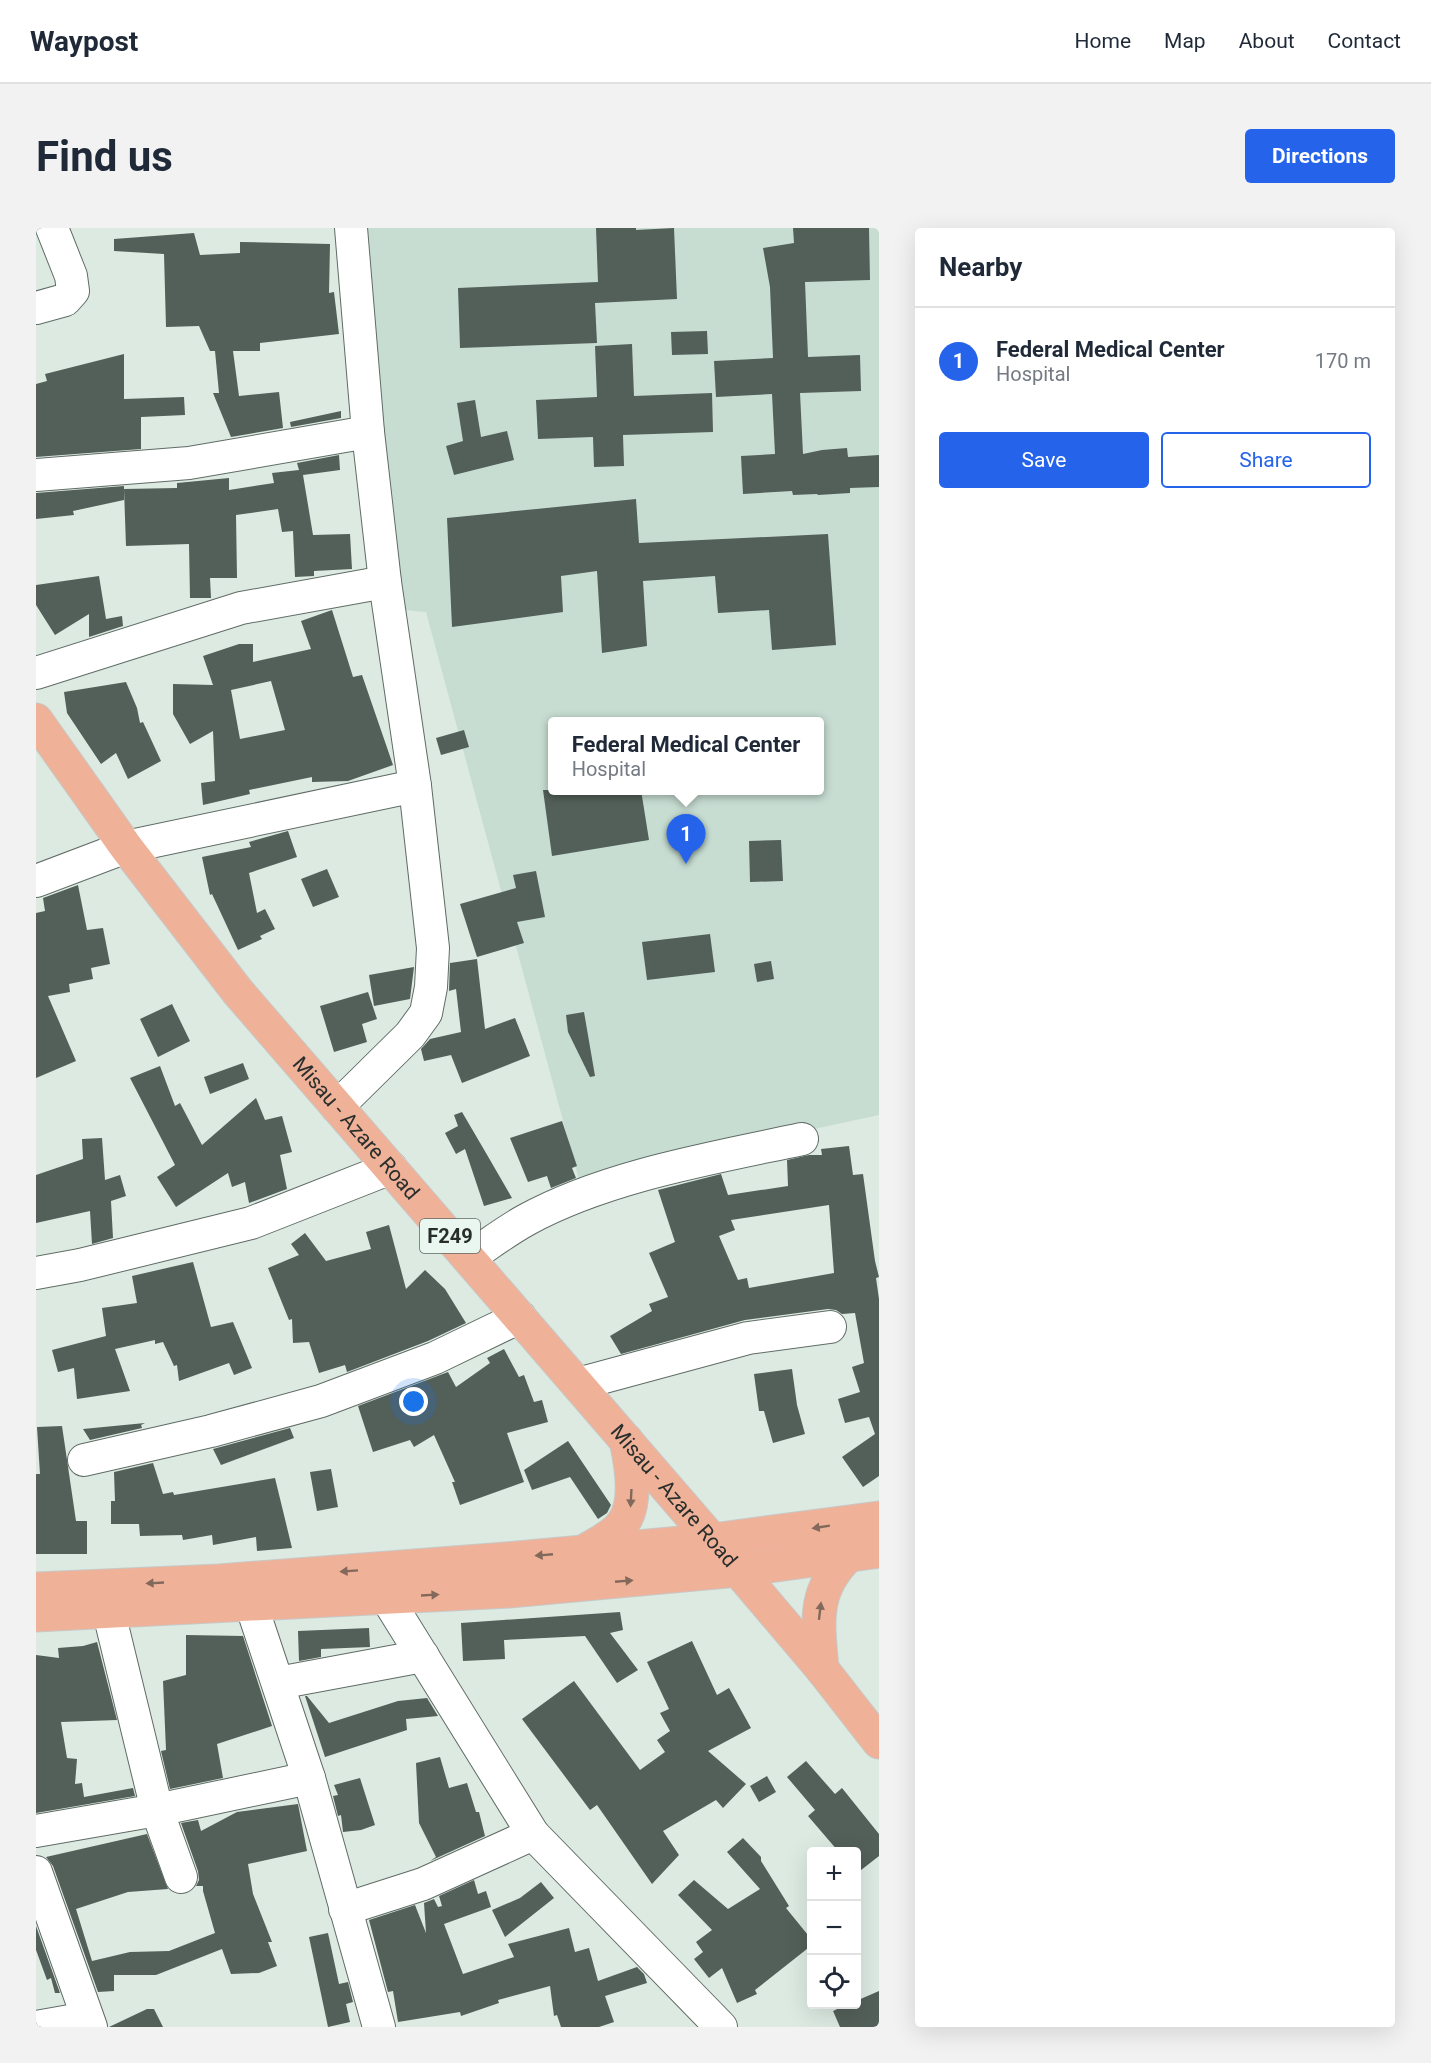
<!DOCTYPE html>
<meta charset="utf-8">
<style>
body{margin:0;font-family:Roboto,sans-serif;background:#f2f2f3;color:#1f2937}
.controls{position:absolute;right:18px;bottom:18px;display:grid;overflow:hidden;border-radius:6px;box-shadow:0 6px 24px #0002}
.controls button{width:54px;height:54px;display:grid;place-items:center;padding:0;border:0;border-bottom:2px solid #e0e1e3;background:#fff;color:#1f2937;font:30px sans-serif}
.you{position:absolute;left:378px;top:1174px;width:21px;height:21px;margin:-15px;border:4px solid #fff;border-radius:50%;background:#1a73e8;box-shadow:0 0 0 9px #1a73e833}
.badge{display:grid;place-items:center;width:39px;height:39px;border-radius:50%;background:#2563eb;color:#fff;font-size:20px;font-weight:700}
.pin{position:absolute;translate:-50% -50px;filter:drop-shadow(0 2px 3px #0008)}
.pin::after{content:'';position:absolute;top:32px;width:21px;height:18px;background:inherit;clip-path:polygon(0 0,100% 0,50% 100%)}
.popup{position:absolute;left:512px;top:489px;width:276px;height:78px;box-sizing:border-box;display:grid;place-content:center;border-radius:6px;background:#fff;filter:drop-shadow(0 2px 4px #0005);font-size:20px;white-space:nowrap;color:#747a83}
.popup b{font-size:22px;color:#1f2937}
.popup::after{content:'';position:absolute;left:50%;top:100%;margin-left:-12px;border:12px solid transparent;border-top-color:#fff}
.list{margin:0;padding:0;list-style:none}
h2{display:flex;justify-content:space-between;align-items:center;height:78px;margin:0;padding:0 24px;font-size:26px}
h2 small{font-size:20px;font-weight:400;color:#747a83}
.list li{display:grid;grid-template-columns:39px 1fr auto;gap:18px;align-items:center;box-sizing:border-box;height:108px;padding:0 24px;border-top:2px solid #e0e1e3}
.list b{display:block;font-size:22px;white-space:nowrap}
.list p{margin:0;font-size:20px;white-space:nowrap;color:#747a83}
.list em{font-size:20px;font-style:normal;color:#747a83}
.actions{display:flex;gap:12px;padding:18px 24px}
.actions a{flex:1;padding:14px 0;border:2px solid #2563eb;border-radius:6px;text-align:center;font-size:21px;color:#2563eb}
.actions .main{background:#2563eb;color:#fff}
.icon{flex:none;width:33px;height:33px;fill:none;stroke:currentColor;stroke-width:2;stroke-linecap:round;stroke-linejoin:round}
.map{position:relative;flex:none;width:843px;height:1799px;overflow:hidden;border-radius:6px}
header{display:flex;align-items:center;gap:36px;box-sizing:border-box;height:84px;padding:0 30px;background:#fff;border-bottom:2px solid #e0e1e3}
header strong{font-size:28px}
nav{display:flex;gap:33px;margin-inline-start:auto;font-size:21px}
.intro{display:flex;align-items:center;justify-content:space-between;box-sizing:border-box;height:144px;padding:0 36px}
h1{margin:0;font-size:42px}
.button{padding:15px 27px;border-radius:6px;background:#2563eb;color:#fff;font-size:21px;font-weight:700}
main{display:flex;gap:36px;padding:0 36px}
aside{flex:1;background:#fff;border-radius:6px;box-shadow:0 6px 24px #0002}
.map>svg:first-child{display:block}
.built{fill:#c7ddd2;fill-rule:evenodd}
.building{fill:#535f59;fill-rule:evenodd}
.lines{fill:none;stroke-linecap:round;stroke-linejoin:round}
.minor-casing{stroke:#606c66;stroke-width:34}
.major-casing{stroke:#c7c9c8;stroke-width:35}
.minor{stroke:#fff;stroke-width:32}
.major{stroke:#efb197;stroke-width:33}
.oneway{fill:#82695c}
.labels{text-anchor:middle;stroke-width:6;stroke-linejoin:round;paint-order:stroke}
.shield{fill:#e9f7f0;stroke:#636a67;stroke-width:1.5}
.shield-label{font-size:20px;font-weight:bold;fill:#292e2c}
.street-label{font-size:21px;fill:#292e2c;stroke:#e9f7f0}
</style>
<header>
<strong>Waypost</strong>
<nav><a>Home</a><a>Map</a><a>About</a><a>Contact</a></nav>
</header>
<div class="intro"><h1>Find us</h1><a class="button">Directions</a></div>
<main>
<div class="map">
<svg width="843" height="1799" viewBox="0 0 843 1799">
<rect width="100%" height="100%" fill="#dceae2"/>
<path class="built" d="M326,0H843V887L543,952L390,384L368,382L337,116ZM516,494H783V562H516Z"/>
<g class="building">
<polygon points="560,0 600,0 600,2 638,0 641,71 559,75 561,115 424,120 422,60 562,54"/>
<polygon points="757,0 833,0 834,52 769,54 772,129 824,127 825,163 764,165 767,226 786,222 811,220 812,229 843,227 843,259 814,260 814,265 782,267 781,266 757,267 756,263 707,266 705,228 739,226 736,166 680,169 678,133 737,130 734,59 727,20 758,15"/>
<polygon points="158,5 164,27 204,25 204,14 294,16 293,65 298,64 303,106 224,115 224,123 197,123 203,168 243,164 247,200 195,209 177,165 183,165 179,123 174,123 163,98 130,99 128,26 78,23 78,11"/>
<polygon points="671,103 672,126 636,127 635,104"/>
<polygon points="596,116 598,168 676,165 677,204 587,207 588,238 558,239 557,209 502,211 500,172 561,169 559,118"/>
<polygon points="88,126 88,171 148,169 149,187 105,189 105,221 0,229 0,156 11,153 9,146"/>
<polygon points="439,172 445,209 471,203 478,232 418,247 410,218 427,213 421,175"/>
<polygon points="305,183 305,190 255,199 254,194"/>
<polygon points="303,227 304,242 267,247 277,307 314,306 316,341 278,343 278,348 259,349 257,303 246,304 242,281 200,287 201,350 174,350 175,370 154,370 153,316 90,318 88,261 141,260 141,255 193,250 193,262 238,255 236,245 263,242 261,235"/>
<polygon points="88,258 88,272 37,283 38,287 0,291 0,265"/>
<polygon points="600,271 603,315 792,306 800,417 736,422 733,382 682,385 679,348 607,353 611,418 566,425 561,343 525,348 527,384 416,399 411,290"/>
<polygon points="63,348 70,391 86,388 87,398 53,409 53,386 19,407 0,377 0,357"/>
<path d="M296,382L317,449L326,447L357,537L312,553L276,554V549L213,562L214,566L167,577L165,555L179,553L177,503L154,516L137,486V456L177,457L167,428L203,416H217V434L275,421L265,393ZM235,453L249,502L204,511L195,462Z"/>
<polygon points="90,454 101,480 104,495 107,494 125,533 92,551 80,525 65,536 31,485 28,464"/>
<polygon points="428,502 433,519 405,527 400,510"/>
<polygon points="507,562 605,562 613,612 516,628"/>
<polygon points="252,603 261,629 213,645 221,685 229,681 239,701 224,708 226,711 202,722 176,666 174,667 166,629 215,619 213,614"/>
<polygon points="745,612 747,653 714,654 713,613"/>
<polygon points="291,641 303,669 277,679 265,651"/>
<polygon points="500,643 509,689 481,694 488,715 441,729 424,676 480,660 477,647"/>
<polygon points="42,657 51,702 67,700 74,736 55,740 57,751 33,756 34,764 12,768 40,833 0,850 0,685 9,683 7,670"/>
<polygon points="674,706 679,744 611,752 606,714"/>
<polygon points="441,731 449,801 479,790 494,828 426,855 415,827 388,833 385,821 394,811 425,804 420,761 413,763 414,735"/>
<polygon points="735,733 738,751 721,754 718,736"/>
<polygon points="378,739 374,771 338,778 333,747"/>
<polygon points="332,764 341,791 326,796 331,814 298,824 284,778"/>
<polygon points="136,776 154,813 122,829 104,791"/>
<polygon points="548,784 559,848 554,849 532,804 530,787"/>
<polygon points="207,835 213,851 174,866 168,849"/>
<polygon points="124,838 139,878 144,875 166,917 220,870 229,892 246,888 256,924 244,927 251,961 213,975 209,954 196,959 192,945 140,979 121,949 139,937 94,850"/>
<polygon points="426,884 450,925 476,970 448,978 429,921 420,926 409,905 422,898 418,887"/>
<polygon points="526,893 541,938 536,940 540,950 515,960 511,948 492,954 474,910"/>
<polygon points="66,910 69,952 84,947 90,968 75,973 77,1010 56,1016 54,983 0,995 0,947 47,931 46,911"/>
<path d="M813,918L817,947L827,946L839,1033L843,1049L840,1050L843,1071V1248L827,1259L806,1229L839,1206L833,1189L809,1195L802,1171L824,1164L816,1139L828,1135L819,1085L806,1086L800,1082L792,1081L709,1092L585,1126L574,1108L616,1083L613,1076L632,1069L613,1025L639,1014L622,962L685,946L692,967L752,958L751,932L773,927H786L785,921ZM793,977L798,1045L713,1060L711,1050L702,1052L683,1008L699,1002L695,992Z"/>
<polygon points="353,997 370,1061 389,1042 409,1061 430,1095 392,1113 311,1144 309,1137 283,1145 273,1114 257,1115 256,1091 253,1092 232,1040 263,1027 255,1016 269,1005 290,1033 335,1021 330,1004"/>
<polygon points="157,1034 175,1099 197,1094 216,1140 198,1147 193,1135 143,1153 141,1137 138,1138 127,1114 119,1116 119,1112 79,1121 94,1163 41,1171 38,1140 22,1144 16,1122 70,1108 66,1080 101,1075 96,1048"/>
<polygon points="468,1121 483,1149 488,1147 498,1174 506,1172 512,1194 471,1205 488,1254 424,1277 416,1254 419,1254 398,1207 378,1219 374,1212 337,1224 322,1178 412,1144 420,1159 454,1135 451,1130"/>
<polygon points="756,1141 761,1177 769,1206 737,1215 728,1183 723,1183 718,1146"/>
<polygon points="109,1195 105,1197 106,1200 54,1212 47,1201"/>
<polygon points="26,1198 40,1293 51,1293 51,1326 0,1326 0,1246 4,1246 1,1199"/>
<polygon points="254,1200 258,1210 185,1237 177,1221"/>
<polygon points="532,1213 575,1277 571,1285 562,1291 534,1249 496,1262 488,1242"/>
<polygon points="117,1235 127,1266 137,1264 138,1267 239,1250 256,1320 221,1323 220,1309 177,1317 176,1307 147,1312 146,1307 104,1308 103,1296 75,1296 75,1273 79,1273 78,1244"/>
<polygon points="295,1241 302,1279 281,1283 274,1244"/>
<polygon points="584,1384 587,1402 574,1405 602,1442 581,1455 549,1408 468,1412 469,1431 427,1433 425,1395"/>
<polygon points="333,1400 334,1419 285,1421 285,1429 263,1433 262,1403"/>
<polygon points="150,1407 207,1408 236,1498 181,1516 187,1550 134,1561 125,1523 130,1522 127,1453 150,1447"/>
<polygon points="656,1413 681,1467 693,1460 715,1500 672,1523 710,1556 687,1580 680,1572 627,1603 643,1627 616,1656 561,1577 554,1582 486,1491 538,1453 604,1542 629,1524 621,1512 634,1503 624,1485 633,1481 611,1434"/>
<polygon points="61,1414 81,1492 25,1494 31,1530 41,1531 39,1556 46,1555 48,1569 97,1560 99,1568 0,1585 0,1427 23,1430 22,1420 47,1418"/>
<polygon points="269,1468 271,1468 293,1495 362,1473 391,1470 402,1488 370,1491 371,1502 289,1529"/>
<polygon points="404,1529 413,1560 431,1555 440,1584 443,1584 449,1608 394,1633 400,1629 383,1595 380,1535"/>
<polygon points="770,1533 799,1566 806,1560 843,1606 843,1628 820,1646 820,1623 802,1623 772,1588 779,1582 751,1549"/>
<polygon points="731,1548 740,1564 723,1574 714,1558"/>
<polygon points="324,1550 339,1597 325,1602 307,1604 305,1587 302,1588 297,1568 302,1567 298,1557"/>
<polygon points="262,1576 271,1623 212,1636 217,1666 236,1714 232,1714 241,1738 223,1745 195,1746 186,1721 120,1747 78,1747 78,1763 62,1764 17,1638 10,1629 111,1606 132,1661 92,1664 40,1681 56,1733 94,1724 133,1723 179,1705 167,1663 167,1658 160,1658 163,1652 162,1643 145,1595 162,1592 165,1603 201,1584"/>
<polygon points="707,1610 725,1629 725,1633 753,1678 750,1680 776,1712 776,1717 719,1762 721,1766 701,1775 686,1740 673,1750 658,1731 667,1724 660,1714 676,1702 642,1667 658,1652 692,1681 724,1661 691,1624"/>
<polygon points="438,1652 442,1666 450,1663 455,1679 408,1696 427,1746 478,1729 472,1716 533,1700 539,1724 553,1720 562,1753 601,1739 608,1746 611,1755 569,1768 578,1794 563,1799 525,1799 521,1787 518,1788 514,1758 462,1772 463,1775 425,1788 424,1784 362,1794 357,1763 352,1764 333,1692 379,1677 390,1705 388,1675 398,1671 402,1679 406,1678 403,1668"/>
<polygon points="505,1654 518,1670 469,1709 456,1682 484,1670"/>
<polygon points="0,1698 24,1765 19,1765 15,1750 11,1752 0,1722"/>
<polygon points="292,1705 303,1756 312,1754 317,1774 310,1776 314,1794 292,1799 273,1709"/>
<polygon points="843,1763 843,1799 804,1799 797,1783 812,1776 820,1776 820,1773"/>
<polygon points="111,1781 118,1781 127,1799 73,1799"/>
</g>
<g class="lines">
<g class="minor-casing">
<g id="minor">
<polyline points="0,80 29,72 37,63 35,48 16,0"/>
<polyline points="0,247 153,235 332,204"/>
<polyline points="0,445 205,380 349,354"/>
<polyline points="0,653 90,619 379,558"/>
<polyline points="301,879 374,807 390,785 395,759 397,720 379,558 349,354 332,204 315,0"/>
<path d="M432,1030C452,1017 470,1003 490,992C570,948 677,930 766,911"/>
<polyline points="0,1045 44,1037 215,995 355,940"/>
<polyline points="542,1156 712,1110 794,1099"/>
<polyline points="48,1232 175,1203 285,1173 399,1130 484,1089"/>
<polyline points="350,1369 497,1606 685,1799"/>
<polyline points="215,1376 273,1550 343,1799"/>
<polyline points="73,1385 121,1582 145,1649"/>
<polyline points="242,1455 387,1428"/>
<polyline points="0,1603 121,1582 273,1550"/>
<polyline points="0,1644 55,1799"/>
<polyline points="309,1681 387,1656 497,1606"/>
<polyline points="0,1799 51,1790"/>
</g>
</g>
<g class="major-casing">
<g id="major">
<path id="s1" d="M0,492L90,619L202,764L702,1342L786,1441L843,1514"/>
<path d="M549,1323C561,1315 579,1308 587,1295C602,1275 595,1235 590,1212"/>
<polyline points="0,1361 183,1353 470,1331 677,1312 843,1290"/>
<polyline points="0,1387 473,1363 702,1342 843,1323"/>
<path d="M786,1441C782,1395 776,1363 812,1328"/>
</g>
</g>
<use href="#minor" class="minor"/>
<use href="#major" class="major"/>
</g>
<defs><path id="oneway-solid" d="M-6-.8H1V-3.2L6.5 0L1 3.2V.8H-6Z" transform="scale(1.5)"/></defs>
<g class="oneway">
<use href="#oneway-solid" transform="translate(595 1270) rotate(93)"/>
<use href="#oneway-solid" transform="translate(785 1299) rotate(171)"/>
<use href="#oneway-solid" transform="translate(508 1327) rotate(175)"/>
<use href="#oneway-solid" transform="translate(313 1343) rotate(176)"/>
<use href="#oneway-solid" transform="translate(588 1353) rotate(-5)"/>
<use href="#oneway-solid" transform="translate(119 1355) rotate(177)"/>
<use href="#oneway-solid" transform="translate(394 1367) rotate(-3)"/>
<use href="#oneway-solid" transform="translate(784 1383) rotate(-83)"/>
</g>
<g class="labels">
<rect class="shield" x="384" y="991" width="60" height="34" rx="4.5"/>
<g class="shield-label">
<text x="414" y="1015">F249</text>
</g>
<g class="street-label">
<text dy="7" stroke="none"><textPath href="#s1" startOffset="519">Misau - Azare Road</textPath></text>
<text dy="7" stroke="none"><textPath href="#s1" startOffset="1005">Misau - Azare Road</textPath></text>
</g>
</g>
</svg>
<div class="controls">
<button>+</button>
<button>−</button>
<button><svg class="icon" aria-label="locate" viewBox="0 0 24 24"><circle cx="12" cy="12" r="6"/><path d="M12 2v4M12 18v4M2 12h4M18 12h4"/></svg></button>
</div>
<div class="you"></div>
<div class="pin badge" style="left:650px;top:636px">1</div>
<div class="popup"><b>Federal Medical Center</b>Hospital</div>
</div>
<aside>
<h2>Nearby<small></small></h2>
<ul class="list">
<li><span class="badge">1</span><div><b>Federal Medical Center</b><p>Hospital</p></div><em>170 m</em></li>
</ul>
<div class="actions"><a class="main">Save</a><a>Share</a></div>
</aside>
</main>
